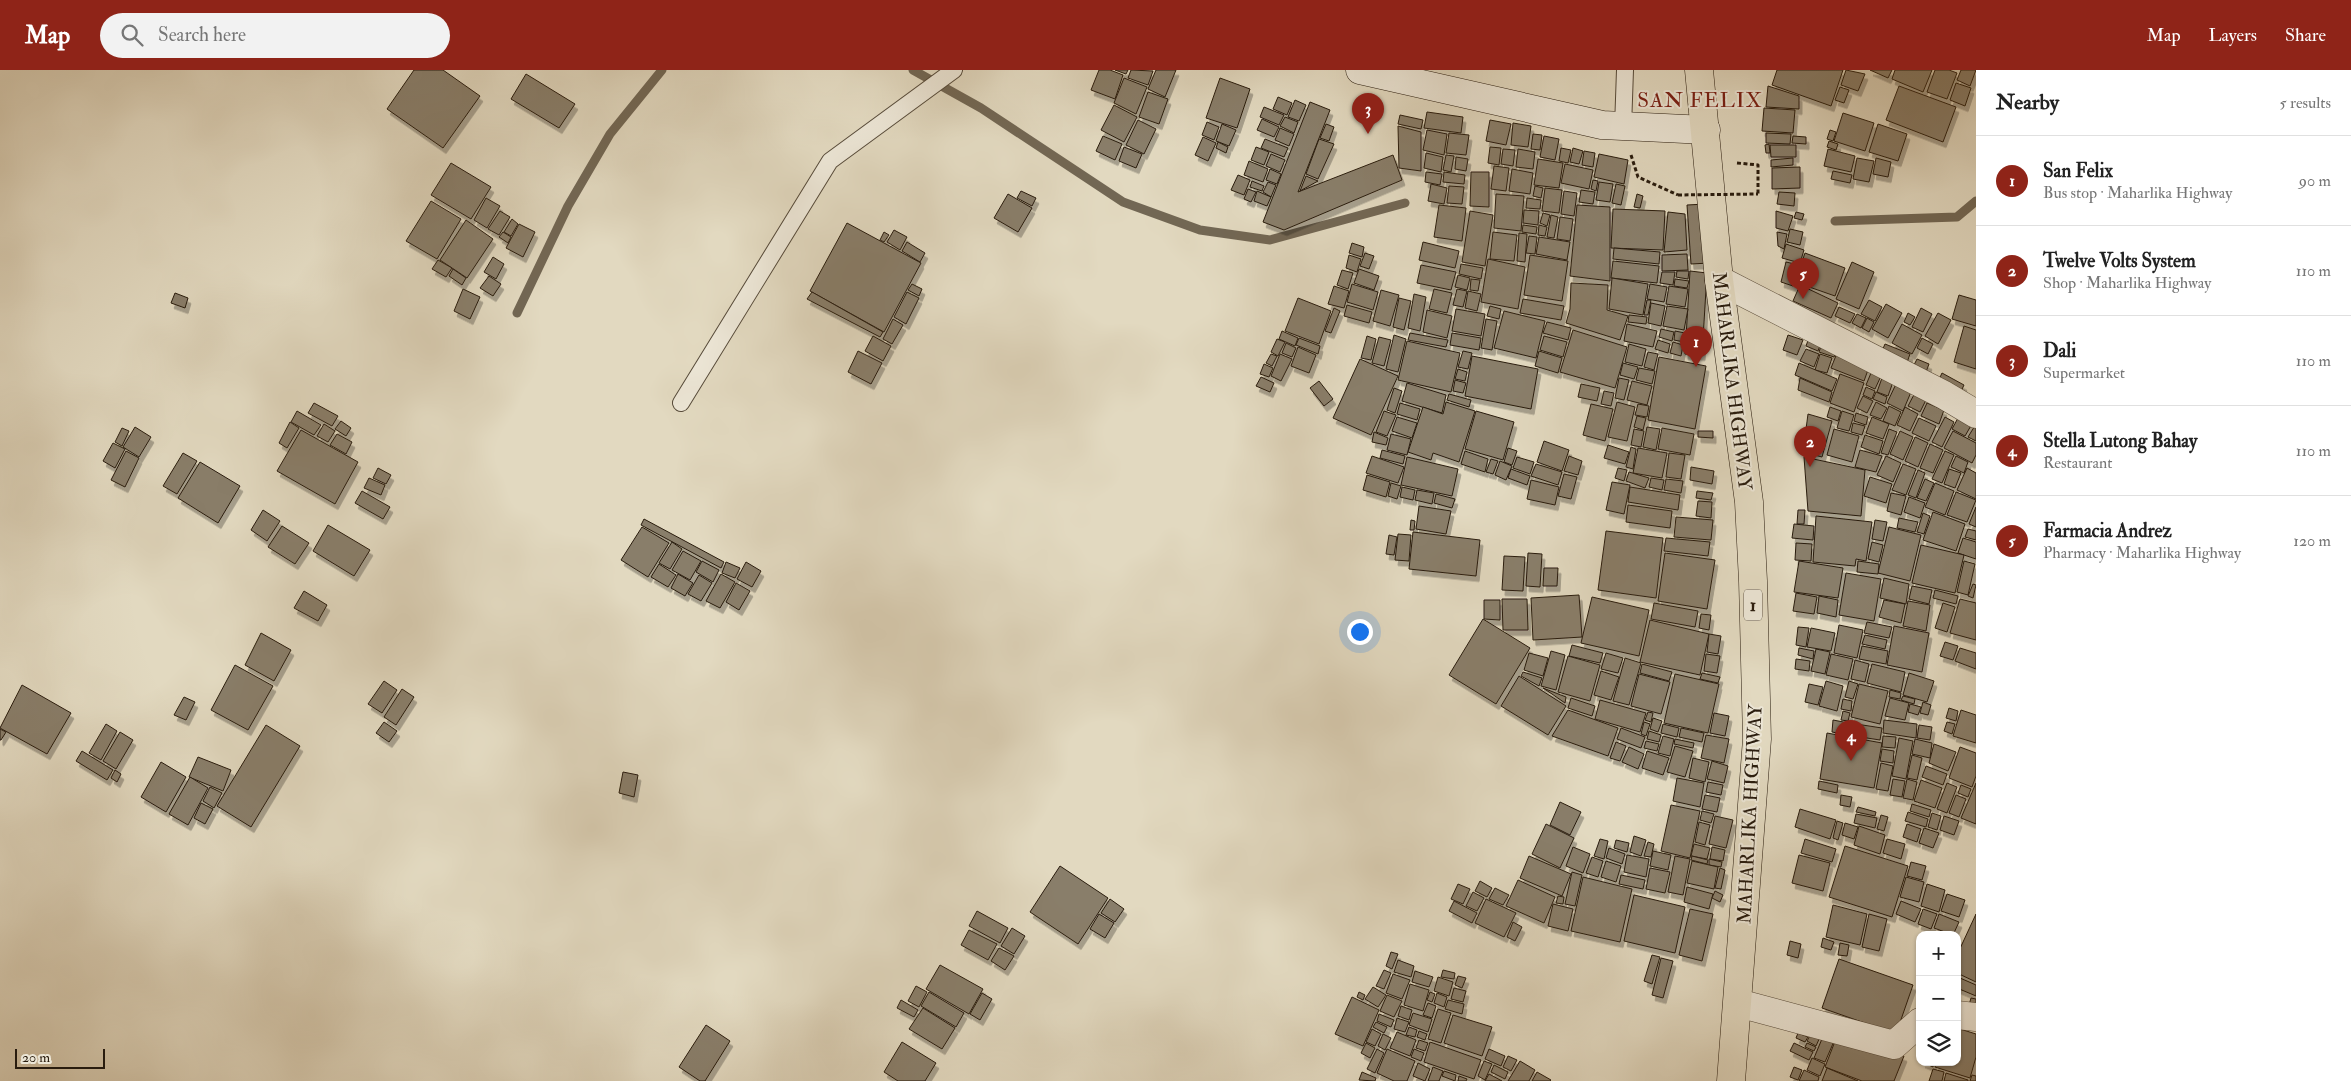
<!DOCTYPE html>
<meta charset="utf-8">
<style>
body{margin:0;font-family:"IM FELL Double Pica",serif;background:#f2f2f2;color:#222}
.controls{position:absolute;right:15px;bottom:15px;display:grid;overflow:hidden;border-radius:10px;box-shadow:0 1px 4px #0004}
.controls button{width:45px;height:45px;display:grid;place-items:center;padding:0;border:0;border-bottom:1px solid #e0e0e0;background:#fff;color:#222;font:25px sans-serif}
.scale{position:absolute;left:15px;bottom:12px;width:90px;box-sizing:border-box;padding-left:5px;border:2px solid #291c0e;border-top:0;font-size:14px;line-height:18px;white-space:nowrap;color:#291c0e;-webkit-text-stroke:4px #ece6d6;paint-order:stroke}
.you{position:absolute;left:1359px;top:561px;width:18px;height:18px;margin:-12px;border:4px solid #fff;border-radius:50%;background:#1a73e8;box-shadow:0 0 0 8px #1a73e833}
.badge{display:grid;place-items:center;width:32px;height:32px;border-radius:50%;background:#8f2418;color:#fff;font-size:16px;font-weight:700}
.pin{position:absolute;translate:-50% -41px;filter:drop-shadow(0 1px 2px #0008)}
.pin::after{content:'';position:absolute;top:26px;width:18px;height:15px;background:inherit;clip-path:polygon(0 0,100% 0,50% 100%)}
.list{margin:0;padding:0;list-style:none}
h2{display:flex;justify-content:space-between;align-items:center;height:65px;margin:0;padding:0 20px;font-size:21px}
h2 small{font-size:16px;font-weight:400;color:#767676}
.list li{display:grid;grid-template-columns:32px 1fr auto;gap:15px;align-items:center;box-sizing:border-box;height:90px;padding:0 20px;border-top:1px solid #e0e0e0}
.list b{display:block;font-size:19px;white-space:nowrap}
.list p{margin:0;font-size:16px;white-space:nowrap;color:#767676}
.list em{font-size:16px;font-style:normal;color:#767676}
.icon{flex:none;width:28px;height:28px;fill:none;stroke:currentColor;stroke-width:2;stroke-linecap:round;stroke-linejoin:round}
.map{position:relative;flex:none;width:1976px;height:1011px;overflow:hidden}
header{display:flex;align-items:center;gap:30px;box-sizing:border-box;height:70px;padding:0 25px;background:#8f2418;color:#fff}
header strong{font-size:24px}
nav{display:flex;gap:28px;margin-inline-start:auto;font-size:18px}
.search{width:350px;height:45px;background:#f2f2f2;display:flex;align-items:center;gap:12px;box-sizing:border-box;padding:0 18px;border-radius:28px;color:#767676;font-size:19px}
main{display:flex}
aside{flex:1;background:#fff}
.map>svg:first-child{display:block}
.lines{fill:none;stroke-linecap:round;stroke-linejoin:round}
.stream{stroke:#726754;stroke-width:9}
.building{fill:#897e6b;stroke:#291c0e;filter:url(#shadow)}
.service-casing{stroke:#574b3a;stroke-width:18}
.minor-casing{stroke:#574b3a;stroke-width:29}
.secondary-casing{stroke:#291c0e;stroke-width:29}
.trunk-casing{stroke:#291c0e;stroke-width:29}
.path{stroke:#291c0e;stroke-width:3;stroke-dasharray:4 2.5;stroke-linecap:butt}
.service{stroke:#ece6d6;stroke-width:16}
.minor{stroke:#ece6d6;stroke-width:28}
.secondary{stroke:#ece6d6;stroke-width:28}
.trunk{stroke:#e2d9c0;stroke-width:28}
.path-bridge{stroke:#291c0e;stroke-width:3;stroke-dasharray:4 2.5;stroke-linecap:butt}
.labels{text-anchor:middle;stroke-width:4;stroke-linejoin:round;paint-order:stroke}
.shield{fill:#ece6d6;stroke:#64594a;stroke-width:1}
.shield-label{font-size:18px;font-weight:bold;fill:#291c0e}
.street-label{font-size:19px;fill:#291c0e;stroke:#ece6d6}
.quarter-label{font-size:21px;letter-spacing:1px;fill:#7a1f14;stroke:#ece6d6}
</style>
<header>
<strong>Map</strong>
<div class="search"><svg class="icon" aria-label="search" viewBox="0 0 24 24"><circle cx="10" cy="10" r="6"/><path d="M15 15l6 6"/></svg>Search here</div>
<nav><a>Map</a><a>Layers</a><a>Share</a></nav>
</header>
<main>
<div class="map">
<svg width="1976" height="1011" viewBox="0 0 1976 1011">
<defs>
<filter id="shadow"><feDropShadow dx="3" dy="5.5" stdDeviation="0" flood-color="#0004"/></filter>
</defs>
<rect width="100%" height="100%" fill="#e2d9c0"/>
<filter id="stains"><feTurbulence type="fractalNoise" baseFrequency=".004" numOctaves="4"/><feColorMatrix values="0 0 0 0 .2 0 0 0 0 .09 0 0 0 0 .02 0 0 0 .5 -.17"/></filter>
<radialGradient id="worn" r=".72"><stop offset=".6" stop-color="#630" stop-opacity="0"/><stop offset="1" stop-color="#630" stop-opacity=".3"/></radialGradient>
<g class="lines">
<g class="stream">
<polyline points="913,0 981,38 1123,132 1200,160 1270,170 1405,133"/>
<polyline points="1835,151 1957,147 1976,131"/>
<polyline points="517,243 568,136 610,64 662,0"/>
</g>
</g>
<g class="building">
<polygon points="414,0 443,0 480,26 443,78 387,39"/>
<polygon points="1099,0 1110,0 1123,5 1115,29 1091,20"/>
<polygon points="1115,0 1128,0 1126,4"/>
<polygon points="1131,0 1153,1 1148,15 1128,8"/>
<polygon points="1156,0 1176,0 1165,27 1148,19"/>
<polygon points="1777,0 1843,0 1831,36 1772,15"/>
<polygon points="1846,0 1865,4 1858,21 1841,15"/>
<polygon points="1870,0 1892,0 1888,8"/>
<polygon points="1895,0 1932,0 1923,22 1892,9"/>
<polygon points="1935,0 1949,0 1957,3 1947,29 1927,22"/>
<polygon points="1961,0 1976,0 1970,16 1957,10"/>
<polygon points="526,4 575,34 559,58 511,29"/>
<polygon points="1124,8 1147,17 1136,44 1114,33"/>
<polygon points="1220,8 1250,19 1237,58 1206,48"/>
<polygon points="1956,13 1971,18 1965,36 1950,30"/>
<polygon points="1768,16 1799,26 1799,39 1766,37"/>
<polygon points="1899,16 1956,37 1943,72 1886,50"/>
<polygon points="1840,17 1849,20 1844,33 1835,30"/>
<polygon points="1148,22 1168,29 1159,54 1139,47"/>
<polygon points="1278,27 1292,33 1287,45 1273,39"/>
<polygon points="1295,30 1306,35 1299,51 1288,47"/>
<polygon points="1310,32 1330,40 1298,122 1393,85 1402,110 1284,160 1263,152"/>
<polygon points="1114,35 1137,47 1124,72 1101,60"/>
<polygon points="1264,37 1284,45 1279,55 1260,47"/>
<polygon points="1764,38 1795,40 1793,63 1762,61"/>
<polygon points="1427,42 1463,47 1461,63 1424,58"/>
<polygon points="1843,43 1874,53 1865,81 1834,71"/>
<polygon points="1400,45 1423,50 1421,59 1398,54"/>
<polygon points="1285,47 1298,52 1294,63 1280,56"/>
<polygon points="1262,49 1279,57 1274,67 1257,60"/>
<polygon points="1138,50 1156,59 1144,84 1126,75"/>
<polygon points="1490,50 1511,54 1506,75 1486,71"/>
<polygon points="1207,52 1219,57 1214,70 1202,65"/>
<polygon points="1513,53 1531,56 1528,77 1511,75"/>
<polygon points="1222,54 1236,60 1229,76 1216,71"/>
<polygon points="1326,54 1334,57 1329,71 1320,68"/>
<polygon points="1878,54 1907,64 1898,91 1869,82"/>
<polygon points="1398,56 1421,62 1421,101 1399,98"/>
<polygon points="1280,58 1294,64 1289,76 1275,70"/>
<polygon points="1427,60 1447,64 1444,85 1423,80"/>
<polygon points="1830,60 1836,62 1833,71 1827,69"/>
<polygon points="1449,63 1469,65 1466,85 1446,83"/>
<polygon points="1766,63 1791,64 1790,74 1766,73"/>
<polygon points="1533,64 1542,65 1540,80 1531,79"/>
<polygon points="1103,66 1122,74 1115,90 1096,81"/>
<polygon points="1544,66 1559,69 1555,90 1540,87"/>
<polygon points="1793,66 1806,67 1806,74 1792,73"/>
<polygon points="1203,67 1216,73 1208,91 1195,85"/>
<polygon points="1265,69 1288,78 1284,87 1261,78"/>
<polygon points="1319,69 1334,74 1318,109 1306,104"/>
<polygon points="1829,71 1838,74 1836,80 1827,77"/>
<polygon points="1218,72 1228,77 1226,83 1216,78"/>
<polygon points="1769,74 1770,83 1766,83 1765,75"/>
<polygon points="1770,75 1796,75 1796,87 1771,87"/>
<polygon points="1124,77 1142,84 1136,98 1119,91"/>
<polygon points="1256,77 1269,82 1264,95 1251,90"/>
<polygon points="1490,77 1501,78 1499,95 1488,93"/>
<polygon points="1561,78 1571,80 1568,93 1559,91"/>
<polygon points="1573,78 1583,81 1579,94 1570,92"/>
<polygon points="1503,79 1515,80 1513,96 1501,94"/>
<polygon points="1518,79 1535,82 1533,99 1516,97"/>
<polygon points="1828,79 1855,86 1851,102 1824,96"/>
<polygon points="1584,81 1595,83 1593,97 1582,95"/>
<polygon points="1426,83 1443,87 1441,102 1424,98"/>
<polygon points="1271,84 1285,90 1280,102 1266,96"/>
<polygon points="1599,84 1628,90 1624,114 1594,107"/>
<polygon points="1446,85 1454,86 1451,102 1443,100"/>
<polygon points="1456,87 1468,89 1466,101 1455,99"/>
<polygon points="1793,88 1793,95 1771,97 1771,90"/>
<polygon points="1857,88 1874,91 1869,112 1853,109"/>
<polygon points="1876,88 1891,92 1888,107 1873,104"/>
<polygon points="1538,89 1563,93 1559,118 1534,115"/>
<polygon points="1249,91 1268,99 1263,112 1244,105"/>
<polygon points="451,93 491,117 471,149 431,125"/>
<polygon points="1565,94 1593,100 1589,119 1561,113"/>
<polygon points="1494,96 1509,98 1506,121 1491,119"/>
<polygon points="1800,97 1800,118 1772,119 1772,98"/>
<polygon points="1270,99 1281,104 1277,114 1266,110"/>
<polygon points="1512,99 1533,103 1530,124 1509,121"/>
<polygon points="1833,101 1852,105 1850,113 1831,109"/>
<polygon points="1426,102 1442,104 1440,115 1425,112"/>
<polygon points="1444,102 1465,105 1464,114 1443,112"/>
<polygon points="1471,102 1489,102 1489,137 1470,136"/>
<polygon points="1238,105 1250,110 1244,125 1231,120"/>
<polygon points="1306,106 1318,111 1300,121"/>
<polygon points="1593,110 1598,111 1596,121 1591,119"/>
<polygon points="1252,111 1264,116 1262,121 1250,117"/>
<polygon points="1268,112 1276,115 1271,127 1263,122"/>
<polygon points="1599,112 1613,114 1610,132 1596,130"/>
<polygon points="1431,114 1447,118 1444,134 1428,131"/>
<polygon points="1616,114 1625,116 1621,135 1612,133"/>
<polygon points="1449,116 1464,117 1462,134 1447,133"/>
<polygon points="1535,116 1543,118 1541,128 1533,126"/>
<polygon points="1545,118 1562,120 1559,143 1542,141"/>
<polygon points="1248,119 1256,122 1251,132 1244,129"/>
<polygon points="1581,120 1595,122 1593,134 1579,132"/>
<polygon points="1021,121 1036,128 1032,136 1017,128"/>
<polygon points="1257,121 1271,127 1267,136 1254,131"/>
<polygon points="1564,121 1577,123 1574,146 1561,144"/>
<polygon points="1779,122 1795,123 1794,136 1777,134"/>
<polygon points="1008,124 1032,138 1018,162 994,148"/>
<polygon points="1496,124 1524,126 1521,161 1494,158"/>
<polygon points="1637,124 1643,126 1640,138 1634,137"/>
<polygon points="486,128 500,136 487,158 474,150"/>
<polygon points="1527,128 1541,130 1540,139 1526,138"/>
<polygon points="431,131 461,149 437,189 406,171"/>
<polygon points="1706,134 1709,193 1691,194 1687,135"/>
<polygon points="1439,135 1466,138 1462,171 1434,167"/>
<polygon points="1577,135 1610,137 1610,211 1570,206"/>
<polygon points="1613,139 1665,141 1663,180 1611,178"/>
<polygon points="1524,140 1539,141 1538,155 1523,153"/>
<polygon points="500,141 510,147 499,165 488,159"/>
<polygon points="1470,141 1493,145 1485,196 1462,192"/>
<polygon points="1776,141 1793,146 1788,161 1776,158"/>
<polygon points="1668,142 1685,144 1687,180 1664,182"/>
<polygon points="1796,142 1804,144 1802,150 1794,148"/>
<polygon points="1543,143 1550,145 1547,156 1540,153"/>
<polygon points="1551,145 1558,147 1554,168 1547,167"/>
<polygon points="1560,147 1573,149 1570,171 1557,169"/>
<polygon points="512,149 518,154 511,166 504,162"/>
<polygon points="466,150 493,169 467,208 440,190"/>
<polygon points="847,153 921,193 884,262 810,221"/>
<polygon points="519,154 535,162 523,187 506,178"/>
<polygon points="1523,155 1537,157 1536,164 1522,162"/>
<polygon points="1539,155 1547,157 1545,166 1538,165"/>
<polygon points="1790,159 1803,162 1800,175 1787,172"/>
<polygon points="894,160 907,167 900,180 887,172"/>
<polygon points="503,162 511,167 508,173 499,167"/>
<polygon points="884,162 889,165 884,172 880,170"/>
<polygon points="1493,162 1517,165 1514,191 1490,189"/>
<polygon points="1777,162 1787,164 1784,179 1778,176"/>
<polygon points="1519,163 1527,164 1525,192 1517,191"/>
<polygon points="1529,166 1537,167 1535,184 1526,183"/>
<polygon points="1539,167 1570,172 1567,190 1536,184"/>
<polygon points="907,172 925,183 920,192 902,181"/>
<polygon points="1423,172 1459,181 1455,198 1419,190"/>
<polygon points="1352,173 1364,177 1362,187 1349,183"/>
<polygon points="1786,174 1804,180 1800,193 1782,188"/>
<polygon points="1614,178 1660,182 1659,194 1613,189"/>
<polygon points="1365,183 1374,186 1369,199 1360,196"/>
<polygon points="1805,183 1845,198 1835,226 1795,212"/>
<polygon points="1687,184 1688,200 1662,201 1662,185"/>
<polygon points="1349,185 1361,189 1357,202 1346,198"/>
<polygon points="1530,185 1568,191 1562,231 1524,225"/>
<polygon points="493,187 504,194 496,209 484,202"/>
<polygon points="1488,189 1525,197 1518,239 1481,232"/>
<polygon points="438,190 452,198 446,207 432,199"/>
<polygon points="1613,191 1659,196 1657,213 1611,208"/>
<polygon points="1786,192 1799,195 1793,216 1781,212"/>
<polygon points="1852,192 1874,202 1859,239 1836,229"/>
<polygon points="1461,194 1483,198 1481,209 1459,204"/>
<polygon points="1421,195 1456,202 1451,220 1417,213"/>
<polygon points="453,199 466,208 462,215 449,206"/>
<polygon points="1359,199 1379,206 1374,220 1354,213"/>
<polygon points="1342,200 1353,203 1348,219 1337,215"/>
<polygon points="1677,201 1689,201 1688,209 1676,207"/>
<polygon points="1690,201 1707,203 1702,285 1685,284"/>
<polygon points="1662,202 1675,202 1673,215 1660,213"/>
<polygon points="1458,205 1470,208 1467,220 1455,217"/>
<polygon points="489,206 501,214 493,226 480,218"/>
<polygon points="1612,208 1648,214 1643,245 1609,239"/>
<polygon points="1471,209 1480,210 1478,221 1470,220"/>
<polygon points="1675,209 1689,211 1687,218 1674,216"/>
<polygon points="1571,213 1608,215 1607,240 1628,246 1620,270 1566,253 1570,239"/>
<polygon points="912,214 922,219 919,226 908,220"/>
<polygon points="1352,214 1378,222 1373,240 1347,232"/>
<polygon points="1650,214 1667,217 1664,232 1647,229"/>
<polygon points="1800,215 1838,233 1831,248 1793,231"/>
<polygon points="1334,216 1349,221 1344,238 1328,234"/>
<polygon points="1669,216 1688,219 1685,237 1666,234"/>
<polygon points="463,219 480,227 470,249 454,241"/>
<polygon points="1434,219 1452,223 1447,243 1429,239"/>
<polygon points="1457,219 1467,221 1463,237 1453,235"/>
<polygon points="1381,220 1399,225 1390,256 1373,251"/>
<polygon points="1468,221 1481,224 1477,241 1465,238"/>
<polygon points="812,222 883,262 880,267 807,229"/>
<polygon points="907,222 919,228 906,254 894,247"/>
<polygon points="175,223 188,228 185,238 171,233"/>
<polygon points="1414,224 1426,227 1420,261 1408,258"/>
<polygon points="1959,225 1976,230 1976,256 1952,249"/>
<polygon points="1298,228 1331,241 1319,274 1285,261"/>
<polygon points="1399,228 1411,231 1404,260 1393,257"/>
<polygon points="1523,229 1564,236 1561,250 1520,243"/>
<polygon points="1647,230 1651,230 1648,245 1644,245"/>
<polygon points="1869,230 1882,237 1875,251 1861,244"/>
<polygon points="1651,233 1665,236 1661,256 1648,253"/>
<polygon points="1886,234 1902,243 1888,268 1872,259"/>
<polygon points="1347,235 1372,242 1369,253 1344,246"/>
<polygon points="1490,236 1501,239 1499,249 1487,246"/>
<polygon points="1667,236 1688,239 1684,260 1663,256"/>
<polygon points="1839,237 1855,244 1850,253 1835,246"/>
<polygon points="1334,238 1340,241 1331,263 1325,261"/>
<polygon points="1921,238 1932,244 1923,262 1912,257"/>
<polygon points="1456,239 1485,244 1481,266 1452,261"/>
<polygon points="1427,240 1452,246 1447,268 1423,262"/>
<polygon points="1504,241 1545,251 1536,288 1494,278"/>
<polygon points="1908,243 1915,247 1910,255 1904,252"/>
<polygon points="1938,243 1951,250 1938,274 1925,266"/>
<polygon points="1857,244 1866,248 1861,258 1852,253"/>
<polygon points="1629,245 1647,247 1646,254 1628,252"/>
<polygon points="1867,248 1874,252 1869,262 1862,258"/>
<polygon points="893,249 903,255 892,274 883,269"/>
<polygon points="1486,249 1497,251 1492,280 1481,278"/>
<polygon points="1547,252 1571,258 1568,270 1543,263"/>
<polygon points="1627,254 1657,261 1653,277 1624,271"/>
<polygon points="1814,254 1826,259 1818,281 1806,276"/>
<polygon points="1902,254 1922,265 1912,284 1892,273"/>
<polygon points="1964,256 1976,260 1976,299 1954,292"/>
<polygon points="1661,259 1674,262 1672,271 1659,267"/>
<polygon points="1573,260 1627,277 1615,318 1560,302"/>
<polygon points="1282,261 1298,268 1295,276 1279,269"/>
<polygon points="1675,261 1685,263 1684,272 1674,270"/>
<polygon points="1410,263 1448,270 1446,277 1408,270"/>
<polygon points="1452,263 1481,268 1479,280 1450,275"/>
<polygon points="1394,265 1406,269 1398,302 1386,299"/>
<polygon points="1788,265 1803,270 1797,285 1783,280"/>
<polygon points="873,266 891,276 883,291 865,281"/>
<polygon points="1367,266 1376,269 1371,290 1361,288"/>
<polygon points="1544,266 1567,272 1563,287 1540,280"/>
<polygon points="1379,267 1391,270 1384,296 1372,293"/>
<polygon points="1299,268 1320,276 1318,284 1296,275"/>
<polygon points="1922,268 1933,274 1928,284 1917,278"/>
<polygon points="1277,269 1285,272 1278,286 1271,282"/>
<polygon points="1658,270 1670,274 1668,283 1655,279"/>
<polygon points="1407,271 1460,283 1451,322 1398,310"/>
<polygon points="1673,272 1683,275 1681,286 1670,283"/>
<polygon points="1286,273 1296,278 1292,287 1282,283"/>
<polygon points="1841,273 1873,286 1864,311 1831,298"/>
<polygon points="1629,274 1646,279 1642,296 1625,292"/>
<polygon points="1885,274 1910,284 1905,298 1879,288"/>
<polygon points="1821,276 1836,282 1834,287 1819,282"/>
<polygon points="1298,277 1316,285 1309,303 1291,296"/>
<polygon points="1806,279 1819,284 1814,297 1800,291"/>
<polygon points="858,281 882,293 871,314 848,302"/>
<polygon points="1463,281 1472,283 1468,299 1458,297"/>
<polygon points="1539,281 1562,288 1558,303 1535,296"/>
<polygon points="1648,282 1658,284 1654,300 1644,297"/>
<polygon points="1271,284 1277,286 1272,296 1266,293"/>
<polygon points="1280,284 1292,289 1281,311 1271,306"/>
<polygon points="1820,284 1832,288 1827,303 1815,300"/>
<polygon points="1472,286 1538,299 1531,339 1465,326"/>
<polygon points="1659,287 1706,296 1695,359 1648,350"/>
<polygon points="1360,289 1398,306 1371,365 1333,348"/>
<polygon points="1917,289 1929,294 1923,310 1909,305"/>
<polygon points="1623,293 1638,297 1634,309 1620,305"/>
<polygon points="1799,293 1837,309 1832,321 1795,305"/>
<polygon points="1264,294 1273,298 1269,307 1260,304"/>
<polygon points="1639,298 1655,301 1652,314 1636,310"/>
<polygon points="1458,299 1467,302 1465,311 1455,309"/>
<polygon points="1871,303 1881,306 1875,319 1866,315"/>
<polygon points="1942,303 1964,315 1957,330 1935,318"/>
<polygon points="1840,304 1864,313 1854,342 1830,333"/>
<polygon points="1261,307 1274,313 1270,322 1256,316"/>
<polygon points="1619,308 1629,310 1624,330 1615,328"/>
<polygon points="1800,308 1832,322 1829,332 1798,320"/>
<polygon points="1882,308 1893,312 1888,326 1877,322"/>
<polygon points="1455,310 1466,313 1463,323 1453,321"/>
<polygon points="1319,311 1333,329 1324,336 1310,318"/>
<polygon points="1632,311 1652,316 1647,335 1627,330"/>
<polygon points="1407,313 1446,325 1442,343 1402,331"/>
<polygon points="1581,314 1600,318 1597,331 1578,327"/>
<polygon points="1896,314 1911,322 1903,341 1887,333"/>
<polygon points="1866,317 1875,321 1872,329 1863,325"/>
<polygon points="1918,317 1930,322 1920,342 1908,336"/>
<polygon points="1394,318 1402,321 1395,343 1387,340"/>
<polygon points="1604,321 1614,323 1611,336 1601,334"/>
<polygon points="1876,322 1887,327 1885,334 1873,329"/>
<polygon points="1449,324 1471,330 1469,337 1447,330"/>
<polygon points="1863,326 1873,331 1867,343 1857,338"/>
<polygon points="1446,332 1475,341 1459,392 1433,383 1431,390 1408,382 1423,337 1443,344"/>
<polygon points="1617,332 1635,337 1627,371 1608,367"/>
<polygon points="1876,332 1887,338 1881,349 1870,345"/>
<polygon points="314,333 338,346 332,356 308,343"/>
<polygon points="1400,333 1420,339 1417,350 1397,344"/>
<polygon points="1927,333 1944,340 1939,354 1921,346"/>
<polygon points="1591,334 1613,339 1605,371 1583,365"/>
<polygon points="1638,334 1649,336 1647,347 1635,345"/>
<polygon points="1889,336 1901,342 1895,356 1883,351"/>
<polygon points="1830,337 1841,341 1838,351 1827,347"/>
<polygon points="1905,337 1918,344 1910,361 1897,355"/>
<polygon points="1964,337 1976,347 1965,366 1952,359"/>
<polygon points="297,341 321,355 314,365 291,352"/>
<polygon points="1384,341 1396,345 1387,366 1376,362"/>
<polygon points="1476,341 1514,352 1503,390 1465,379"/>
<polygon points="1842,341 1854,345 1849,361 1837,358"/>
<polygon points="1856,343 1868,347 1866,355 1854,351"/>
<polygon points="1808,344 1832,351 1822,387 1803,382"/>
<polygon points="1637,346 1646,348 1643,360 1634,357"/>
<polygon points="1397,347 1417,353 1412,368 1392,361"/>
<polygon points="1872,347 1889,354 1883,369 1866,363"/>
<polygon points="1945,347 1954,352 1942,377 1932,372"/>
<polygon points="1919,348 1936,356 1929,371 1912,363"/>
<polygon points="341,351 351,358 346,366 335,359"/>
<polygon points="290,352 299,358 287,378 279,373"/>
<polygon points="1853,353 1865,356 1862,365 1851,362"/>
<polygon points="324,354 335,361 328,372 317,366"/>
<polygon points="1976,354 1976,371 1968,367"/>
<polygon points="135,357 151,367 139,387 123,377"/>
<polygon points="1647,357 1660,359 1656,380 1643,377"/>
<polygon points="122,358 129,361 122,376 115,372"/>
<polygon points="1662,358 1694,364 1690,385 1658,379"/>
<polygon points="1634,359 1644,361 1641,377 1631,375"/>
<polygon points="1834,359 1859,366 1852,392 1827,385"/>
<polygon points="1889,359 1897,362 1888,385 1881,383"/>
<polygon points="301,360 358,392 335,434 277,401"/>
<polygon points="1698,361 1713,361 1713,368 1698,367"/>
<polygon points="1900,361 1913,367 1903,390 1890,384"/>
<polygon points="1953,361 1976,373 1976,385 1972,393 1944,378"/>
<polygon points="1374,362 1388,368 1386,375 1372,372"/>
<polygon points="337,364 352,372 346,384 330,375"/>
<polygon points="1391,364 1411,369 1407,385 1387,380"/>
<polygon points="1865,365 1883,371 1879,384 1861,377"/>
<polygon points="1915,367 1928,373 1918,397 1905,391"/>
<polygon points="1544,371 1569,380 1562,401 1537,392"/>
<polygon points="113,373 125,379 115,398 103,391"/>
<polygon points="1930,374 1943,380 1933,403 1920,398"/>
<polygon points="1608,375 1629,382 1625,394 1604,388"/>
<polygon points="1631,377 1636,379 1633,399 1626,397"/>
<polygon points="1508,378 1517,381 1512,395 1504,392"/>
<polygon points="1638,378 1667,383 1662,408 1633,403"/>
<polygon points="1382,380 1405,386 1403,394 1380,388"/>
<polygon points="1860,380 1882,386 1876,402 1855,397"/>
<polygon points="126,381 139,388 125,417 111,410"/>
<polygon points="1465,381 1488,389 1485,402 1461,394"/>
<polygon points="1945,381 1954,385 1942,413 1932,409"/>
<polygon points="183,383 197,391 177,424 163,416"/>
<polygon points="1669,383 1685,385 1681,409 1666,407"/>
<polygon points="1372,386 1404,397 1398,413 1366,403"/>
<polygon points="1569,386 1582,391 1578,405 1564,401"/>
<polygon points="1886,386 1901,393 1893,412 1877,405"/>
<polygon points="1956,386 1968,392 1964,403 1951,397"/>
<polygon points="1407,387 1458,399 1452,426 1401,415"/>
<polygon points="1517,387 1534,392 1530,404 1513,398"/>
<polygon points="1804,387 1865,400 1861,446 1808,441"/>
<polygon points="1491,389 1498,391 1493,404 1486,402"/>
<polygon points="1500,391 1512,396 1506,410 1495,405"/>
<polygon points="200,392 240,416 218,453 178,428"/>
<polygon points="1536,394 1562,402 1558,415 1531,406"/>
<polygon points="1903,394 1916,399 1906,425 1892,420"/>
<polygon points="1691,397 1714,401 1712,414 1690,410"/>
<polygon points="378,398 391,405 386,414 373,408"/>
<polygon points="1618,398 1627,400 1624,411 1615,408"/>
<polygon points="1967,398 1976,403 1976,429 1957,420"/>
<polygon points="1511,399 1530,406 1527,415 1508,408"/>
<polygon points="1949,399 1961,403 1955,418 1944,414"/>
<polygon points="1918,400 1925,403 1916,428 1908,425"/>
<polygon points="1629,402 1649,408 1645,418 1626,411"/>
<polygon points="1564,404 1577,407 1571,429 1558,426"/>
<polygon points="1367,405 1390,412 1386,427 1363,420"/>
<polygon points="1870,407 1892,414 1886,433 1864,426"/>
<polygon points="369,408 385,415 381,425 364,418"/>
<polygon points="1651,408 1664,410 1662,420 1649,417"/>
<polygon points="1666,409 1683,411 1681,423 1664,420"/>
<polygon points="1925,409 1934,413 1926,431 1917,428"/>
<polygon points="1531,410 1559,417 1555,435 1527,429"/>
<polygon points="1612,412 1630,415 1624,444 1606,440"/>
<polygon points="1391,413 1401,416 1397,429 1388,426"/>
<polygon points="1935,413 1954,421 1945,445 1925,437"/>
<polygon points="1402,417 1415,420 1413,430 1400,427"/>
<polygon points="1630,417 1680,425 1678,440 1628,432"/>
<polygon points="1417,420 1434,423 1432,434 1415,430"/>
<polygon points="362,421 390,437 383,449 355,433"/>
<polygon points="1697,421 1713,423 1711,430 1696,428"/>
<polygon points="1956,422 1976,430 1967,452 1947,445"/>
<polygon points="1891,423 1906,426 1901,445 1887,441"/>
<polygon points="1436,424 1455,429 1452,438 1434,433"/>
<polygon points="1909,427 1925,433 1920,448 1904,442"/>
<polygon points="1698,431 1712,432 1711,448 1696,446"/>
<polygon points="1628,435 1672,441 1670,458 1626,452"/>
<polygon points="1419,436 1451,441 1446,464 1416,459"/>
<polygon points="1976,437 1976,457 1969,454"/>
<polygon points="263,440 280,451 267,471 251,460"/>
<polygon points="1798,440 1805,440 1804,454 1797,454"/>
<polygon points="1933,442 1965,454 1956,481 1923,470"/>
<polygon points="1923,443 1930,446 1924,464 1917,462"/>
<polygon points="1816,446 1872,452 1866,491 1856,489 1855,496 1813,492"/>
<polygon points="1676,447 1713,450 1711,470 1674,467"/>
<polygon points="1899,448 1918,452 1915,462 1897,458"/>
<polygon points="644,449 724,492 721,498 641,455"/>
<polygon points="1411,450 1415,451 1414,460 1410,460"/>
<polygon points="1875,450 1887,452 1883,471 1872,469"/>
<polygon points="1794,454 1814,456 1813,470 1792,468"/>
<polygon points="328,455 370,480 354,506 313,481"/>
<polygon points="282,456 309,473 295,494 268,477"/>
<polygon points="642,457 669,473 648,507 621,490"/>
<polygon points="1889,457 1921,465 1910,511 1878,503"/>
<polygon points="1968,459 1976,461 1976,470 1965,467"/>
<polygon points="1606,461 1663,468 1656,528 1598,520"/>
<polygon points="1413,462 1480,470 1476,506 1409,499"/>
<polygon points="1398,464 1411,465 1409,491 1395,490"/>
<polygon points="1389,465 1397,467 1394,485 1386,484"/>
<polygon points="1666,468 1710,472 1708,486 1664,481"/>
<polygon points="1963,468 1976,472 1976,489 1958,483"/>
<polygon points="672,472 682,479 670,499 659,493"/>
<polygon points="1872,472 1883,475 1879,492 1868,489"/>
<polygon points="1796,473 1812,474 1811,491 1795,490"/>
<polygon points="1921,475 1964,485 1955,523 1912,513"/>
<polygon points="683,481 701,491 690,510 672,500"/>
<polygon points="1528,483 1542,484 1540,517 1526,516"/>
<polygon points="1665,483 1715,490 1707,539 1658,531"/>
<polygon points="1504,486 1525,487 1523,521 1502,520"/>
<polygon points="702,491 719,500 713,512 696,502"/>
<polygon points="1799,491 1843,498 1838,528 1794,522"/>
<polygon points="1858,491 1879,494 1878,504 1857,502"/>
<polygon points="1964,491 1975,494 1968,525 1957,522"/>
<polygon points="726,492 740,498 735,508 722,503"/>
<polygon points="746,492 761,501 752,517 737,509"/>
<polygon points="659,494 676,505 668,517 651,507"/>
<polygon points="1544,498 1558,498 1557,516 1543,516"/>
<polygon points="1846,503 1881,509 1874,551 1839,545"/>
<polygon points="678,504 693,513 685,526 671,518"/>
<polygon points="721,504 735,512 720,538 706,531"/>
<polygon points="699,505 712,513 701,531 688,524"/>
<polygon points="1884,508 1909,514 1906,534 1880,528"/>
<polygon points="736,513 750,521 739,540 726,532"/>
<polygon points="1973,514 1976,515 1973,528 1968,526"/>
<polygon points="1912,516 1932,520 1929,534 1909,529"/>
<polygon points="1935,520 1958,526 1956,534 1933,528"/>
<polygon points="304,521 327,535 318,551 294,538"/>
<polygon points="1796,523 1817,527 1814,544 1793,541"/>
<polygon points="1579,525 1582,567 1533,570 1531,528"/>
<polygon points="1819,526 1838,530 1836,547 1817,543"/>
<polygon points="1592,527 1649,540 1639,586 1581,573"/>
<polygon points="1502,529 1527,529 1528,560 1503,560"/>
<polygon points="1960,529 1976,533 1976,570 1950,563"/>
<polygon points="1484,530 1500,530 1500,550 1484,549"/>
<polygon points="1884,530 1905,534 1901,553 1879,547"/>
<polygon points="1908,531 1930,535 1926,561 1903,556"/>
<polygon points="1654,533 1698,541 1695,557 1651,549"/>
<polygon points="1943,533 1955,537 1947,562 1935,558"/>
<polygon points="1701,544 1711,545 1709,560 1699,558"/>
<polygon points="1483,549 1530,578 1496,634 1449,605"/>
<polygon points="1650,550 1709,564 1700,605 1640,592"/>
<polygon points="1867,552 1892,557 1889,568 1864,563"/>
<polygon points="1839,555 1863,560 1857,588 1834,583"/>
<polygon points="1894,556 1929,563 1922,602 1887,595"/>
<polygon points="1798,557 1809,558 1806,577 1796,575"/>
<polygon points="1811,558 1835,563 1831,581 1807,577"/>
<polygon points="261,563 291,580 274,611 245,595"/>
<polygon points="1709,564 1721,566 1718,584 1707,582"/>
<polygon points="1865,565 1887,570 1885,579 1862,574"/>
<polygon points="1945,572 1958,576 1953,590 1940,586"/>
<polygon points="1572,575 1603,583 1600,593 1569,586"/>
<polygon points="1862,576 1888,581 1886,594 1859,589"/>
<polygon points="1799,578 1814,581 1813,589 1798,585"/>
<polygon points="1960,578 1976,583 1976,599 1955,591"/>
<polygon points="1816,579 1830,582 1825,604 1811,601"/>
<polygon points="1551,581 1565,585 1556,620 1541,616"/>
<polygon points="1529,583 1548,588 1543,606 1524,600"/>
<polygon points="1606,583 1623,588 1618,603 1601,599"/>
<polygon points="1706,584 1720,586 1717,603 1704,601"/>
<polygon points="1831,584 1853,589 1848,610 1826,605"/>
<polygon points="1568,586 1600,595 1590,631 1558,622"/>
<polygon points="1625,588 1641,593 1629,635 1613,631"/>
<polygon points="1796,589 1810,591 1809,601 1795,599"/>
<polygon points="1855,590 1869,594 1865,612 1851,609"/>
<polygon points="1642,594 1672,602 1669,611 1640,603"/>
<polygon points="1872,594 1905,602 1901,622 1867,613"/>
<polygon points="235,595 273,616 248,660 211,640"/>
<polygon points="1601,601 1619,607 1611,630 1594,625"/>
<polygon points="1523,602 1542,608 1539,616 1521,606"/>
<polygon points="1702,603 1720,607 1718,613 1700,609"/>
<polygon points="1909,603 1934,611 1927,632 1903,625"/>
<polygon points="1639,604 1670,612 1661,644 1631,636"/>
<polygon points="1675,604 1719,614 1708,663 1664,653"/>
<polygon points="1519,606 1566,636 1548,665 1501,636"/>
<polygon points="384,611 397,620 382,643 368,634"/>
<polygon points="1826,611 1843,616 1837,641 1819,636"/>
<polygon points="1849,611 1858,614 1853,629 1845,627"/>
<polygon points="1809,614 1823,617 1818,635 1805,632"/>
<polygon points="1859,614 1888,621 1880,654 1851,647"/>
<polygon points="22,615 71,643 47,684 0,658"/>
<polygon points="1543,618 1566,627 1565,633 1552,624"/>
<polygon points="402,619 414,627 396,655 384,647"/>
<polygon points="1890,620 1901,623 1900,629 1889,627"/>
<polygon points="1903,626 1915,629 1914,634 1901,630"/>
<polygon points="184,627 195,632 186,650 174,645"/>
<polygon points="1571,628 1595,636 1592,646 1568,638"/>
<polygon points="1890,628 1909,633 1905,650 1885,646"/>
<polygon points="1843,629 1852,631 1851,641 1841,639"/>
<polygon points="1600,630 1646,643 1640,662 1595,649"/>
<polygon points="1923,632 1931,635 1928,645 1920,643"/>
<polygon points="1910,634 1921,637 1918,645 1908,642"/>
<polygon points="1949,638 1958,641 1956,651 1946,648"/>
<polygon points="1568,640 1618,658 1608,686 1552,666"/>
<polygon points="1961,640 1976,645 1976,673 1953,666"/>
<polygon points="1843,641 1850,643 1848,651 1841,650"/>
<polygon points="1648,642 1653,643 1651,652 1645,650"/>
<polygon points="1714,643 1729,646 1725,666 1710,663"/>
<polygon points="1653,648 1662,651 1658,662 1650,659"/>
<polygon points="1833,650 1854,654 1852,666 1832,662"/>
<polygon points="1884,650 1917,654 1916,668 1883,663"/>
<polygon points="384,652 397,661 389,672 376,663"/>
<polygon points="1644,652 1650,654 1646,666 1641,664"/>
<polygon points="1947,652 1955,654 1952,664 1944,661"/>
<polygon points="106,654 117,661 101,690 89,683"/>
<polygon points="1663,654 1679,658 1677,667 1661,663"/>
<polygon points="1856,654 1882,658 1880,670 1854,666"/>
<polygon points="266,655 300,676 251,757 217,736"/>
<polygon points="1919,655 1932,657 1930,670 1917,668"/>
<polygon points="1621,658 1645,667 1641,678 1617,669"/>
<polygon points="1681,658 1704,663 1702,672 1679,667"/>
<polygon points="0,659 6,662 1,670 0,670"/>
<polygon points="1649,661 1661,665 1659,672 1647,669"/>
<polygon points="120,662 133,670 116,699 103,691"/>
<polygon points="1827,663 1882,673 1874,718 1820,709"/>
<polygon points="1706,665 1729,669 1724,693 1701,688"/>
<polygon points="1663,666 1674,669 1670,686 1658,683"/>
<polygon points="1883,666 1896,667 1895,678 1882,677"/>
<polygon points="1899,668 1913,671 1906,709 1892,706"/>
<polygon points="1675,669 1694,673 1693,678 1674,674"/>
<polygon points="1915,669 1932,673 1930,688 1912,684"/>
<polygon points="1646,671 1659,674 1657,681 1644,678"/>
<polygon points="1616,672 1626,676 1620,691 1610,688"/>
<polygon points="1934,674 1956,682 1948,701 1929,693"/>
<polygon points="1675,676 1693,681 1685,707 1667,702"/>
<polygon points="1629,677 1644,684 1638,699 1622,692"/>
<polygon points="1960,677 1976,683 1976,706 1972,717 1949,708"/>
<polygon points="1882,679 1894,681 1893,693 1880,691"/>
<polygon points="82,681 113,700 107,710 76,691"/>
<polygon points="1647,681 1669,688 1663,705 1642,698"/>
<polygon points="1912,685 1922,688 1917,710 1907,708"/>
<polygon points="198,687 231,700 223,721 189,707"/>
<polygon points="1693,688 1709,692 1705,712 1689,708"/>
<polygon points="1712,691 1728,696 1724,713 1707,709"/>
<polygon points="161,692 186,707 166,742 141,727"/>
<polygon points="1881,693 1893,696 1888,721 1876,719"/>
<polygon points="1926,696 1947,704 1943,715 1922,707"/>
<polygon points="115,700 121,704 117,712 111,708"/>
<polygon points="623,702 638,705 634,727 619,723"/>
<polygon points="190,707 208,718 188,755 169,744"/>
<polygon points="1677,708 1704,713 1700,737 1673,731"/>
<polygon points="1893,709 1905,711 1902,727 1890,725"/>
<polygon points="1907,709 1917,712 1913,730 1903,728"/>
<polygon points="1921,710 1942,718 1935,738 1914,731"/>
<polygon points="1819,711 1838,715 1837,723 1818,719"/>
<polygon points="1708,712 1723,715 1721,725 1706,722"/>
<polygon points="1947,713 1957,717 1947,743 1937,739"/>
<polygon points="1976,713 1976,754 1961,748"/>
<polygon points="1961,715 1971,719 1968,727 1958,723"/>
<polygon points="210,717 222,723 214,738 203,731"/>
<polygon points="1705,725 1720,728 1717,742 1702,739"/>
<polygon points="1841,725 1852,727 1850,737 1840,735"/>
<polygon points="1956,725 1966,729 1959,747 1949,743"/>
<polygon points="1560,732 1581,742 1570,765 1550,755"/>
<polygon points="201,733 213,739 205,754 194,748"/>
<polygon points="1912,734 1931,740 1929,747 1910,741"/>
<polygon points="1671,735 1700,741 1690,788 1661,781"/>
<polygon points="1858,737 1876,742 1875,746 1856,742"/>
<polygon points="1800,739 1836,750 1830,769 1795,757"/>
<polygon points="1702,741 1714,744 1711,753 1700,750"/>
<polygon points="1908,742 1928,749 1926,757 1905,751"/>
<polygon points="1932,743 1941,746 1937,760 1928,757"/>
<polygon points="1856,744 1877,748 1875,758 1854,753"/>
<polygon points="1881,745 1888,747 1884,761 1877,759"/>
<polygon points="1715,746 1733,750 1726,778 1709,774"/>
<polygon points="1944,746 1959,751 1954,765 1940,760"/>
<polygon points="1837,751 1843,753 1838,770 1833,768"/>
<polygon points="1699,752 1710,755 1705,775 1695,772"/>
<polygon points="1845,753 1858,757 1854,769 1842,765"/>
<polygon points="1546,754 1574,768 1560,798 1532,784"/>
<polygon points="1907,754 1921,759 1917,772 1903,767"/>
<polygon points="1859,756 1885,765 1880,784 1854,775"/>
<polygon points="1924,758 1939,763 1933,778 1919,773"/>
<polygon points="1634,766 1646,770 1641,786 1630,782"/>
<polygon points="1600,769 1608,771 1604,789 1594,786"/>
<polygon points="1805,769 1836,779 1832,792 1801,783"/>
<polygon points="1887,769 1905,774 1901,789 1883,783"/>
<polygon points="1616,770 1629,773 1627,782 1614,778"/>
<polygon points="1648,772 1654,774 1651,787 1644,786"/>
<polygon points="1694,774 1710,778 1707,789 1691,786"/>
<polygon points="1845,776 1908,796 1892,847 1829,827"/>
<polygon points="1573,777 1590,784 1583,803 1566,796"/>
<polygon points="1712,777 1725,780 1723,791 1710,789"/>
<polygon points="1609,778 1625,784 1622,794 1606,788"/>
<polygon points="1653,781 1671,785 1668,800 1650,796"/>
<polygon points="1627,785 1649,789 1646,807 1624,802"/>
<polygon points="1799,785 1830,793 1823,821 1792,813"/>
<polygon points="1529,786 1571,804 1562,826 1520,808"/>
<polygon points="1675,786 1690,789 1683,825 1668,822"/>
<polygon points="1692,786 1708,790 1707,794 1691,790"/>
<polygon points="1592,787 1603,791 1598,807 1586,803"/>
<polygon points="1709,789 1722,792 1721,797 1709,795"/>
<polygon points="1606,791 1621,796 1616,812 1601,807"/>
<polygon points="1692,791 1718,797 1714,819 1687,813"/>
<polygon points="1911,792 1926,796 1922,810 1907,806"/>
<polygon points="1060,796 1108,828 1078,874 1030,842"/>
<polygon points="1650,798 1670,802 1665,823 1646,819"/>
<polygon points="1720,798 1725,800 1721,819 1715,818"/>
<polygon points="1572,802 1582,805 1575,836 1565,834"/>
<polygon points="1621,805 1645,810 1643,819 1619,814"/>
<polygon points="1583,807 1632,819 1620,872 1571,861"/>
<polygon points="1906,807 1924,812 1919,832 1900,827"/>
<polygon points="1518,810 1555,827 1544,853 1506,836"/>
<polygon points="1480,811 1492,818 1487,827 1475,821"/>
<polygon points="1458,814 1470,819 1463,834 1451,829"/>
<polygon points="1927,814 1945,820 1939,842 1921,836"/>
<polygon points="1687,817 1713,824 1709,839 1684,832"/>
<polygon points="1495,818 1509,825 1503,835 1489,829"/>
<polygon points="1715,821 1723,825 1720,832 1712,828"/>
<polygon points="1473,822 1484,828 1477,841 1466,836"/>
<polygon points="1947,824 1965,830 1959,847 1941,841"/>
<polygon points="1634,825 1685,837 1675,883 1624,871"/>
<polygon points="1558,826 1564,827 1563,834 1556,833"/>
<polygon points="1110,829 1124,839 1115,852 1101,843"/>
<polygon points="1486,829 1516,843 1504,867 1475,853"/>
<polygon points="1454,831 1477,843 1472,853 1449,841"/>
<polygon points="1901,831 1921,839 1915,852 1896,844"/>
<polygon points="1553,834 1573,839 1568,861 1548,856"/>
<polygon points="1833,835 1867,844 1860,875 1826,867"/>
<polygon points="1690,839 1713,844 1702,891 1679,885"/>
<polygon points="1923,839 1937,844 1931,859 1918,854"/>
<polygon points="977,841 1008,858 1000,873 969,856"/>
<polygon points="1099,844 1114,853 1105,868 1090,859"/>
<polygon points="1869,844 1887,849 1879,881 1862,877"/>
<polygon points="1939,844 1959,852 1953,865 1934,858"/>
<polygon points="1976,844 1976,912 1957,903 1957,885"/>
<polygon points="1513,852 1522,857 1515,871 1507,867"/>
<polygon points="1012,858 1025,866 1014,884 1001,876"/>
<polygon points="969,860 997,874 988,890 961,875"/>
<polygon points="1823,868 1834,872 1831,880 1821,877"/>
<polygon points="1790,871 1801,874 1798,888 1787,885"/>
<polygon points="1840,873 1849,875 1847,886 1838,885"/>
<polygon points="999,878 1014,886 1005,900 991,891"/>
<polygon points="1391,882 1398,884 1392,899 1386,896"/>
<polygon points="1652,885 1660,887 1652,914 1644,911"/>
<polygon points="1661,888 1673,891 1663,928 1652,925"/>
<polygon points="1839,889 1913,915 1896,964 1822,938"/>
<polygon points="1398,890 1414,896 1411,907 1394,902"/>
<polygon points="940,895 983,919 969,944 926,919"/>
<polygon points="1384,900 1391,903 1384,919 1376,916"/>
<polygon points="1443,900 1455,903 1454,909 1441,907"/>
<polygon points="1415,901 1433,907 1429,917 1412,912"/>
<polygon points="1393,904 1410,910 1402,929 1386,923"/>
<polygon points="1458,906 1466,908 1462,918 1455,915"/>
<polygon points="1438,907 1453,912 1449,926 1434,921"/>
<polygon points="1960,908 1976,915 1976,926 1957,918"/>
<polygon points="1410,914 1429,920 1423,941 1404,935"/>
<polygon points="916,916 927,922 919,937 908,931"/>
<polygon points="1373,917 1386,925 1378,937 1365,929"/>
<polygon points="1454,918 1466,921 1463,932 1451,929"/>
<polygon points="929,922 964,943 956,957 921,936"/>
<polygon points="1359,922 1365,925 1363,930 1357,927"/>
<polygon points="1430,922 1435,924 1432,932 1427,930"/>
<polygon points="982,923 992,929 980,950 970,944"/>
<polygon points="1437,923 1447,927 1444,937 1434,933"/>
<polygon points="1387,925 1402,931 1394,947 1380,941"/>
<polygon points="1352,927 1379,940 1363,976 1335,964"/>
<polygon points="1971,928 1976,929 1976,944 1967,942"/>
<polygon points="901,930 918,940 914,947 897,938"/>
<polygon points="1448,930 1464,934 1462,944 1445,939"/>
<polygon points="1428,933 1436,936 1432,948 1423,945"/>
<polygon points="1401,936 1412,940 1409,950 1398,946"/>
<polygon points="923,938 955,958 942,979 909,959"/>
<polygon points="1438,939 1451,943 1441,973 1428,969"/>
<polygon points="1413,943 1432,949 1428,962 1409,955"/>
<polygon points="1379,944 1394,950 1391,957 1377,951"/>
<polygon points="1453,945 1492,957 1482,986 1444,973"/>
<polygon points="1397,948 1409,952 1405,962 1394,959"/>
<polygon points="1376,952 1387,957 1384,963 1373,957"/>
<polygon points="1816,954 1824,958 1816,976 1807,971"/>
<polygon points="706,955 730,971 705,1011 700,1011 679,997"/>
<polygon points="1409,957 1417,960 1415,967 1406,965"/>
<polygon points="1957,958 1976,964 1976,987 1970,1008 1935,997 1936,992 1957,992"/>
<polygon points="1372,959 1381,964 1375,976 1366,972"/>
<polygon points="1419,961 1427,964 1425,970 1417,967"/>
<polygon points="1839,961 1904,986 1894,1011 1862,1011 1825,997"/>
<polygon points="1397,962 1416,970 1410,986 1390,978"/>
<polygon points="1798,963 1808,967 1805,972 1796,968"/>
<polygon points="1383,964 1391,968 1385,980 1378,976"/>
<polygon points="1824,964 1835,969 1825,992 1814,988"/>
<polygon points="1419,970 1428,973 1425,981 1416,978"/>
<polygon points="902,972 936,993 925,1011 898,1011 884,1002"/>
<polygon points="1430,972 1481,990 1474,1009 1424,992"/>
<polygon points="1366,973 1375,978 1370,988 1361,983"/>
<polygon points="1794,973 1813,982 1809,990 1790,981"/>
<polygon points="1807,973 1816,977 1814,981 1805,977"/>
<polygon points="1377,979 1384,983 1375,1003 1367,999"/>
<polygon points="1387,979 1415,991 1407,1011 1394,1011 1377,1003"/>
<polygon points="1414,979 1424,983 1421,991 1411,987"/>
<polygon points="1489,979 1505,986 1501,996 1485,989"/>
<polygon points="1508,986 1517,990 1511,1001 1503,997"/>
<polygon points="1812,988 1825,994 1820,1006 1807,1000"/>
<polygon points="1484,991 1492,994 1485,1010 1478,1006"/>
<polygon points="1520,991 1535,1000 1529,1011 1508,1011"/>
<polygon points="1922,992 1934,992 1933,997"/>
<polygon points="1418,993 1430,999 1425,1011 1413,1006"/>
<polygon points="1494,995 1508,1002 1505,1009 1491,1002"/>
<polygon points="1433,997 1443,1001 1439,1011 1428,1011"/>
<polygon points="1794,997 1802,1000 1798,1010 1790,1007"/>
<polygon points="1827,998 1858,1011 1822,1011"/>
<polygon points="1933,999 1944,1002 1942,1011 1929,1011"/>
<polygon points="1804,1000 1819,1007 1818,1011 1799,1011"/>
<polygon points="1444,1001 1456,1005 1455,1011 1442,1006"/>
<polygon points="1362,1002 1376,1008 1375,1011 1359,1010"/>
<polygon points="1537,1002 1551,1010 1550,1011 1532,1011"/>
<polygon points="1946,1003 1968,1010 1968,1011 1944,1011"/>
<polygon points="1489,1004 1502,1011 1485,1011"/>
<polygon points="1972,1005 1976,1006 1976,1011 1970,1011"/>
<polygon points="1459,1006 1467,1009 1466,1011 1458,1011"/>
</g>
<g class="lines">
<g class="service-casing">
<g id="service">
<polyline points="1623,58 1625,0"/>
<polyline points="681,333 830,91 954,0"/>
</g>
</g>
<g class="minor-casing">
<g id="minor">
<polyline points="1719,210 1944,325 1976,344"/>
<polyline points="1738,933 1894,975 1920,952"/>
<polyline points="1957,945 1976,947"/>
</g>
</g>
<g class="secondary-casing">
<polyline id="secondary" points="1360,0 1602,55 1706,60"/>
</g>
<g class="trunk-casing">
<polyline id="trunk" points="1699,0 1719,210 1749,432 1753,511 1757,669 1731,1011"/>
</g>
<g class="path">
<polyline points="1631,85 1638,107 1678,125"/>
<polyline points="1737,93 1758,95 1758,124"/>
</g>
<use href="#service" class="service"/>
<use href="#minor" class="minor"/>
<use href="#secondary" class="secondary"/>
<use href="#trunk" class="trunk"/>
<polyline class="path-bridge" points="1678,125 1758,124"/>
</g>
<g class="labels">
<rect class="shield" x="1744" y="519.5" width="18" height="31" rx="4"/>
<g class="shield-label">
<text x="1753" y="541">1</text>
</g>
<g class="street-label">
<text transform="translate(1733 311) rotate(83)" y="7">MAHARLIKA HIGHWAY</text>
<text transform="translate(1749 744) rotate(-87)" y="7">MAHARLIKA HIGHWAY</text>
</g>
<g class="quarter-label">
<text x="1700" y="37">SAN FELIX</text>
</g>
</g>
<rect width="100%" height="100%" filter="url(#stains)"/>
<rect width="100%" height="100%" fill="url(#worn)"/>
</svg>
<div class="controls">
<button>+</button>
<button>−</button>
<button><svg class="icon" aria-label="layers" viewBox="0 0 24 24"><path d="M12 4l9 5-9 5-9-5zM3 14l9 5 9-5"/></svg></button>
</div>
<div class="scale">20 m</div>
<div class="you"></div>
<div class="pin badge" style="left:1696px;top:297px">1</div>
<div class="pin badge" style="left:1810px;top:397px">2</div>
<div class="pin badge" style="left:1368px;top:64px">3</div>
<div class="pin badge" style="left:1851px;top:691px">4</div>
<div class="pin badge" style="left:1803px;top:229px">5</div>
</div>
<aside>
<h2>Nearby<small>5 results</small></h2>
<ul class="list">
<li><span class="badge">1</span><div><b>San Felix</b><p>Bus stop · Maharlika Highway</p></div><em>90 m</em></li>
<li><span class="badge">2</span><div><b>Twelve Volts System</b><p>Shop · Maharlika Highway</p></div><em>110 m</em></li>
<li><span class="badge">3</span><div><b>Dali</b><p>Supermarket</p></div><em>110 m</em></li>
<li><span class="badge">4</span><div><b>Stella Lutong Bahay</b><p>Restaurant</p></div><em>110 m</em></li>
<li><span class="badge">5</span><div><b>Farmacia Andrez</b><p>Pharmacy · Maharlika Highway</p></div><em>120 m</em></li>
</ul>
</aside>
</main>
